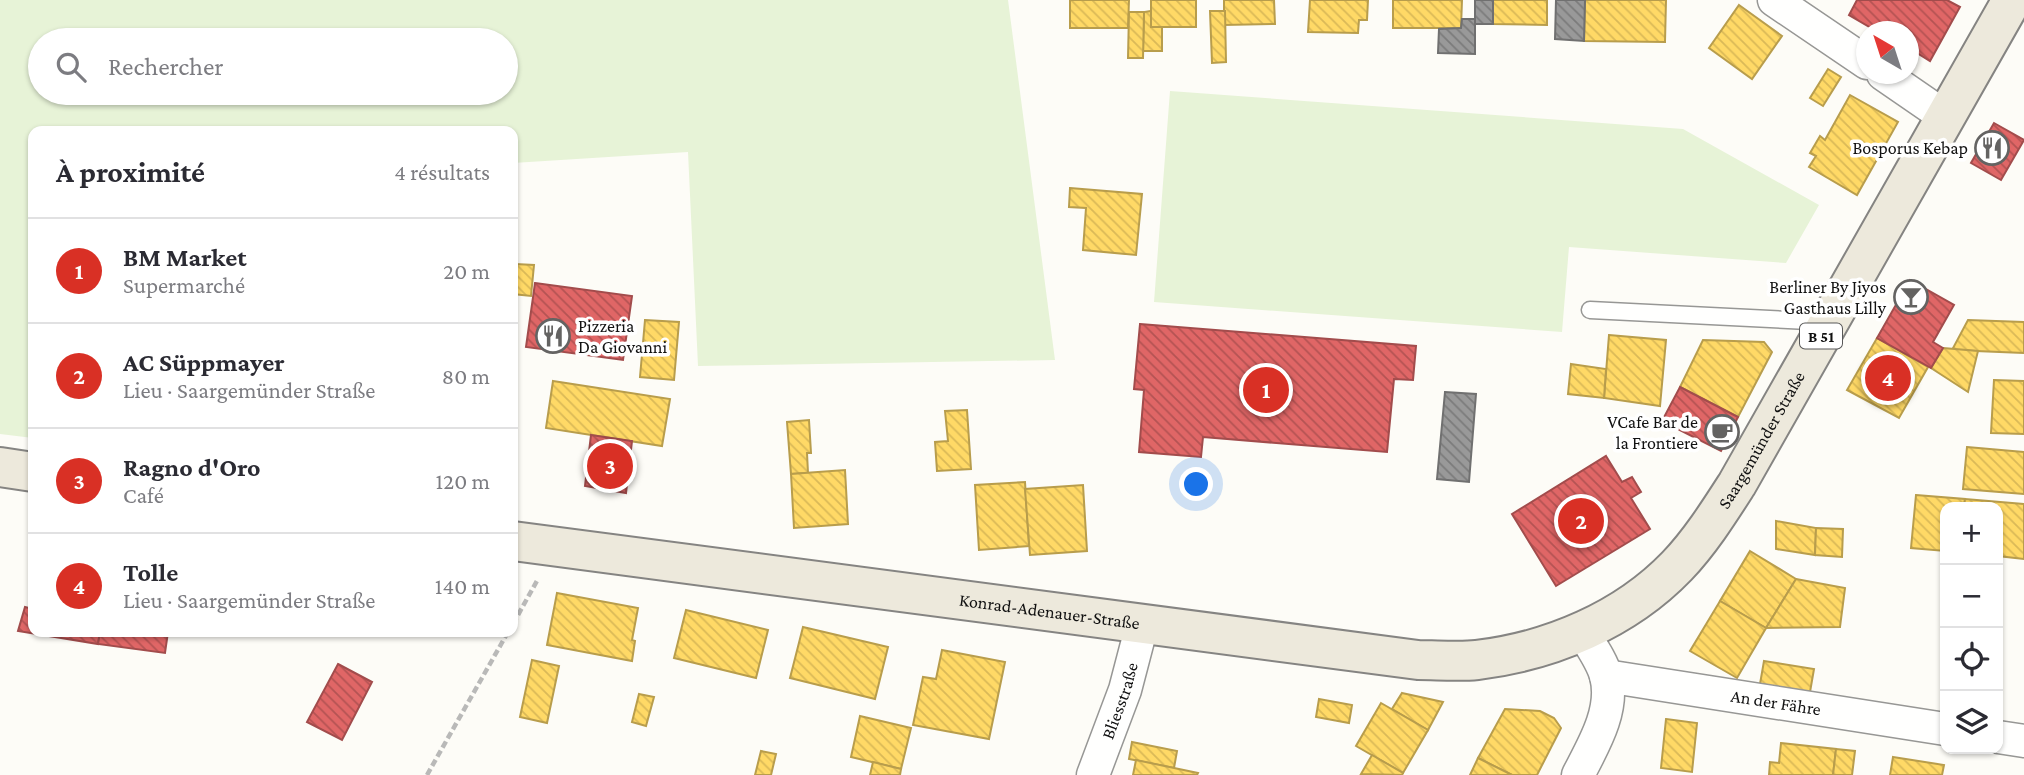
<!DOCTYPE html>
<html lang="fr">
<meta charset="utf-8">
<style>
body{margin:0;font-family:"Crimson Pro",serif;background:#f2f2f3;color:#2b2b33}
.controls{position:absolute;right:21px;bottom:21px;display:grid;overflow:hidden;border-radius:14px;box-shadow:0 2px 5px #0004}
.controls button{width:63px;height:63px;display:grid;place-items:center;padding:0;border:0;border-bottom:2px solid #e1e1e2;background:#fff;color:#2b2b33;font:35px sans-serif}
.compass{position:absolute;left:1856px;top:21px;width:63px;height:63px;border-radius:50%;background:#fff;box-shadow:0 2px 5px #0004;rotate:321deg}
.you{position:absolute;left:1197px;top:485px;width:24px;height:24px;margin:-18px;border:5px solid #fff;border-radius:50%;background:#1a73e8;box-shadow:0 0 0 10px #1a73e833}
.badge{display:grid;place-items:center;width:46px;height:46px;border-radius:50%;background:#d93025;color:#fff;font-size:23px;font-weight:700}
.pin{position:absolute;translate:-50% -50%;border:4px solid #fff;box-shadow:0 2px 7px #0006}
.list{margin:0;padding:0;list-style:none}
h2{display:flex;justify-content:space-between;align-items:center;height:91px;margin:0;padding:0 28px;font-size:30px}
h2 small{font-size:23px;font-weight:400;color:#7c7c81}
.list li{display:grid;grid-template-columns:46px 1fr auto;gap:21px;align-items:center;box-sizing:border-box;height:105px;padding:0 28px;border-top:2px solid #e1e1e2}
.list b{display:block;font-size:26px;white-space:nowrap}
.list p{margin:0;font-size:23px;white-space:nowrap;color:#7c7c81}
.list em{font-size:23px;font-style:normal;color:#7c7c81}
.icon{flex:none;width:38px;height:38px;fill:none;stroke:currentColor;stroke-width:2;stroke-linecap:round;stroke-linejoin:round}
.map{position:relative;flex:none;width:2024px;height:775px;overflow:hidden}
.search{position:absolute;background:#fff;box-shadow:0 2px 5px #0004;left:28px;top:28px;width:490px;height:77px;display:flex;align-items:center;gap:18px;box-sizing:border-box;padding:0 24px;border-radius:38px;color:#7c7c81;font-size:26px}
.panel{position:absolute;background:#fff;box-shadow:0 2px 5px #0004;left:28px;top:126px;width:490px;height:511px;border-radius:14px}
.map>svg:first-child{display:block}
.grass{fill:#e7f3d7;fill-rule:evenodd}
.homes{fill:url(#homes-back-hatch);stroke:#b89d4c;stroke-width:2}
.shops{fill:url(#shops-back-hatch);stroke:#a24c4c;stroke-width:2}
.industry{fill:url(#industry-back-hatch);stroke:#707070;stroke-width:2}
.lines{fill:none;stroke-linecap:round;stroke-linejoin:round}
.service-casing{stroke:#979795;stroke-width:19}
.minor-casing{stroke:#979795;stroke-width:35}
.primary-casing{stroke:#858482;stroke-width:42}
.path{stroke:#b9b9b8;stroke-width:4.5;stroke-dasharray:7 3.5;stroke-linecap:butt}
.service{stroke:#fffffe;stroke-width:16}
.minor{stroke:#fffffe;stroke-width:32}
.primary{stroke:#ede9dc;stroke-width:38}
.labels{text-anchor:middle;stroke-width:7;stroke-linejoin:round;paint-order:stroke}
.shield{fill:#fff;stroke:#585858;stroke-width:2}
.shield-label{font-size:16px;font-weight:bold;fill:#111}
.poi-label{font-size:18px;fill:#111;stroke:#fff;text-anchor:end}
.street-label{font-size:18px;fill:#111;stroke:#fff}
</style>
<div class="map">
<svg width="2024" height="775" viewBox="0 0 2024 775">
<defs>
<pattern id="homes-back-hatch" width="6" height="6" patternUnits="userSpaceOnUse" patternTransform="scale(1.75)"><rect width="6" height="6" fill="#ffd966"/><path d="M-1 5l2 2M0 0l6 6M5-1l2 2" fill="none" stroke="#dab957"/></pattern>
<pattern id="shops-back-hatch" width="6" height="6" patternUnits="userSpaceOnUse" patternTransform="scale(1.75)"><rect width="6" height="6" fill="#e06666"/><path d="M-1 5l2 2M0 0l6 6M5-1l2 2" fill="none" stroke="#b45353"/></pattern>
<pattern id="industry-back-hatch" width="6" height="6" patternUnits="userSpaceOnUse" patternTransform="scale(1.75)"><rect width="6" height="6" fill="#999"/><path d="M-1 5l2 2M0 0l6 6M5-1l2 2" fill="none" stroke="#7b7b7b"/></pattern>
</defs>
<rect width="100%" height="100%" fill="#fdfcf7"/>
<g class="grass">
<path d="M0,0H1008L1055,360L698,366L688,152L513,163V131H33V438L0,434ZM40,40H506V93H40Z"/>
<polygon points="1170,91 1683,129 1819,205 1786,263 1569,247 1562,332 1154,302"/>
</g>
<g class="homes">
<polygon points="1070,0 1129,0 1128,28 1070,28"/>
<rect x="1151" y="0" width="45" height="27"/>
<polygon points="1224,0 1274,0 1275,24 1224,25"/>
<polygon points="1310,0 1368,0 1367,20 1359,20 1358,33 1308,32"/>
<polygon points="1393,0 1462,0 1461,28 1393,28"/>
<polygon points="1493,0 1547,0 1547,25 1493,24"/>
<polygon points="1585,0 1666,0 1665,42 1584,41"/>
<polygon points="1739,5 1782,36 1752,79 1709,48"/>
<polygon points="1151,11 1151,27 1162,27 1162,51 1143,51 1144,12"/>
<polygon points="1210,11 1225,11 1226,62 1212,63"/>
<polygon points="1129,12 1144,12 1143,58 1128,58"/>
<polygon points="1828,69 1841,77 1823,106 1810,98"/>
<polygon points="1850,95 1898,122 1857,195 1809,167 1816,156 1810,153 1820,136 1825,140"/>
<polygon points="1070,188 1142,194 1136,255 1083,250 1086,208 1069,207"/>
<polygon points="515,264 534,265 531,296 513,294"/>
<polygon points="645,320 679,322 674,380 640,377"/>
<polygon points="1968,320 2024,322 2024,353 1952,350"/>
<rect x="513" y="333" width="3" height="43"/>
<polygon points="1609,335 1666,340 1660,406 1604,398"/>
<polygon points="1877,338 1928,367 1899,418 1847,390"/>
<polygon points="1703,340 1764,342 1772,352 1738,417 1680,387"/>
<polygon points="1943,348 1978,351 1968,392 1931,368"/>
<polygon points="1571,364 1606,369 1604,398 1568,394"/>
<polygon points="1994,380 2024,381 2024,434 1991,433"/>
<polygon points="553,381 670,399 662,446 546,428"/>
<polygon points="967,410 971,469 937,471 935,442 948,441 945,411"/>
<polygon points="809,420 811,453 807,453 808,473 791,474 787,422"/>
<polygon points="1967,447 2024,452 2024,494 1963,489"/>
<polygon points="845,470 848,524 794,528 791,474"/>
<polygon points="1025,482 1029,546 979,550 975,485"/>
<polygon points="1083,485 1087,551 1030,555 1025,489"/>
<polygon points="1916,495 1965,499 1964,507 1945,507 1945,551 1911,548"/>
<polygon points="1965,499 2024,504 2024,559 1998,556 1998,507 1964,507"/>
<polygon points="1776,521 1816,528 1815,555 1776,549"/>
<polygon points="1816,528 1843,529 1842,557 1815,555"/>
<polygon points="1750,551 1796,579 1766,628 1720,601"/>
<polygon points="1796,579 1845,588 1840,627 1766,628"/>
<polygon points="557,593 638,608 632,640 635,641 632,661 547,645"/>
<polygon points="1720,601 1766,628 1737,678 1690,651"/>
<polygon points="686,610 768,630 756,678 674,658"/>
<polygon points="803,627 888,647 875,699 790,678"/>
<polygon points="942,650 1005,662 989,739 913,725 923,677 936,679"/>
<polygon points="532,660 559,666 547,723 520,717"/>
<polygon points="1764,661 1814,669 1810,692 1760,684"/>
<polygon points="1402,693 1443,702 1428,730 1392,709"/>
<polygon points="639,694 654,697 646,726 632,722"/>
<polygon points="1319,699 1352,705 1349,723 1316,717"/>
<polygon points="1381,703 1428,730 1403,773 1356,746"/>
<polygon points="1505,709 1540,711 1554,718 1561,728 1537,775 1512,775 1478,758"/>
<polygon points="860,716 911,728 901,769 851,757"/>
<polygon points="1666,719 1697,723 1692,772 1661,768"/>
<polygon points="1132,742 1177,751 1174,768 1129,759"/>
<polygon points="1781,743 1836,749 1833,775 1769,775 1770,762 1779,763"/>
<polygon points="1836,749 1855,751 1852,775 1833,775"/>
<polygon points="761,751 776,754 771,775 755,775"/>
<polygon points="1372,755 1403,773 1402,775 1361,774"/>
<polygon points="1893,757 1944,765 1942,775 1890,775"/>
<polygon points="1478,758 1512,775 1470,775"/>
<polygon points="1136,760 1198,773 1197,775 1133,775"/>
<polygon points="873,762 901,769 900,775 870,775"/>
</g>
<g class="shops">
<polygon points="1857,0 1947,0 1960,7 1930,61 1909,48 1909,32 1878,32 1849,15"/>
<polygon points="1994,123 2024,140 2001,180 1971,163"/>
<polygon points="1910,280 1954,305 1933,342 1943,348 1931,368 1877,338"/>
<polygon points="535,283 632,296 623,360 526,347"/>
<polygon points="1140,324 1416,346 1413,380 1394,379 1387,452 1203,437 1201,457 1139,452 1144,390 1134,389"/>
<polygon points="1680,387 1738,417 1721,451 1662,421"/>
<polygon points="591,435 632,441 626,493 585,486"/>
<polygon points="1606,456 1622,482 1632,477 1641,492 1631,498 1650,529 1556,586 1512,514"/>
<polygon points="25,607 33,609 33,632 100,632 98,644 18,631"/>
<polygon points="100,632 168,632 165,653 98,644"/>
<polygon points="338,664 372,682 342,740 307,722"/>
</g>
<g class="industry">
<rect x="1475" y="0" width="18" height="24"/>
<polygon points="1556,0 1585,0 1584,41 1555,39"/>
<polygon points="1462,19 1475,19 1475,54 1438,53 1439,29 1461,28"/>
<polygon points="1445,392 1476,394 1469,482 1437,479"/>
</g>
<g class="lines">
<g class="service-casing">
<polyline id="service" points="1590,310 1828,322"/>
</g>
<g class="minor-casing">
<g id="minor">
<polyline points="1774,0 1867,63"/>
<polyline points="1883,74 1944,116"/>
<path id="s1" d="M1606,676L1945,729"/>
<polyline points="1998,737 2024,741"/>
<path id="s2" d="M1093,775L1125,690L1142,625"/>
<path d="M1578,775C1593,746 1615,710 1606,676C1602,661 1591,646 1583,633"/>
</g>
</g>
<g class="primary-casing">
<g id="primary">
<polyline points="0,467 33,472"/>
<path id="s3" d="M513,541L1418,660C1437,660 1458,662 1477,660C1551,651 1625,620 1677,566C1700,542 1719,512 1737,484L2012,0"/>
</g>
</g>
<g class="path">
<polyline points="513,624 538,579"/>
<polyline points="427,775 508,632"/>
</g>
<use href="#service" class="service"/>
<use href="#minor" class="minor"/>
<use href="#primary" class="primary"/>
</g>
<defs>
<g id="restaurant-ring" transform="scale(1.75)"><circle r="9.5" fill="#fff" stroke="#646362" stroke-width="1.5"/><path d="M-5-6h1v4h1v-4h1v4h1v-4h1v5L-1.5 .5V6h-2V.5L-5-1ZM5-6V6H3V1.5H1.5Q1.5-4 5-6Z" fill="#646362"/></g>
<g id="bar-ring" transform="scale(1.75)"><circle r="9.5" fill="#fff" stroke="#646362" stroke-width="1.5"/><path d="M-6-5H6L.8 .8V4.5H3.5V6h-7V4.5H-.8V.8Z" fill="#646362"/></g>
<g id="cafe-ring" transform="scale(1.75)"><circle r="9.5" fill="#fff" stroke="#646362" stroke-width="1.5"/><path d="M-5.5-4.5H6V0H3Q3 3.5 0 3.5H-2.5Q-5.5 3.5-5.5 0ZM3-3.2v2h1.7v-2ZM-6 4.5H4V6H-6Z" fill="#646362"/></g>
</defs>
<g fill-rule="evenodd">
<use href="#restaurant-ring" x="1992" y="148"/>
<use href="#bar-ring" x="1911" y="297"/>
<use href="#restaurant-ring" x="553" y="336"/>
<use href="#cafe-ring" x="1722" y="432"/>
</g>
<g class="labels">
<rect class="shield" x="1800" y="323.5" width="42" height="25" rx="5"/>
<g class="shield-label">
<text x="1821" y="342">B 51</text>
</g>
<g class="poi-label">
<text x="1968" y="154">Bosporus Kebap</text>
<text x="1886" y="293">Berliner By Jiyos<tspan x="1886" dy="21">Gasthaus Lilly</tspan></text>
<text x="578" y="332" text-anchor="start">Pizzeria<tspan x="578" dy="21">Da Giovanni</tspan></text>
<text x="1698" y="428">VCafe Bar de<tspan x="1698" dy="21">la Frontiere</tspan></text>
</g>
<g class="street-label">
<text dy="6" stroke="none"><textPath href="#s3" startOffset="1349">Saargemünder Straße</textPath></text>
<text dy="6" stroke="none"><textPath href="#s3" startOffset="541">Konrad-Adenauer-Straße</textPath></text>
<text dy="6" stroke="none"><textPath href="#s2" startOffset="79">Bliesstraße</textPath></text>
<text dy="6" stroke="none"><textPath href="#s1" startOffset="172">An der Fähre</textPath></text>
</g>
</g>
</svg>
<div class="controls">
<button>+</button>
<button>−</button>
<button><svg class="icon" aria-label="locate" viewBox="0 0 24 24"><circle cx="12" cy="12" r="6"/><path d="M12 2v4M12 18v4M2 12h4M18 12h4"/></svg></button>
<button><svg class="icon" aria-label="layers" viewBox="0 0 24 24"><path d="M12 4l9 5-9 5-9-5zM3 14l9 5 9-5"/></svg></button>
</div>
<svg class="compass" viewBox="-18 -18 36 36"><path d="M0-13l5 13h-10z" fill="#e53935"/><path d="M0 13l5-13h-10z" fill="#7c7c81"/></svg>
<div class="you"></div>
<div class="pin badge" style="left:1266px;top:390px">1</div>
<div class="pin badge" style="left:1581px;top:521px">2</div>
<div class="pin badge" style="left:610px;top:466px">3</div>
<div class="pin badge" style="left:1888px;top:378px">4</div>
<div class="search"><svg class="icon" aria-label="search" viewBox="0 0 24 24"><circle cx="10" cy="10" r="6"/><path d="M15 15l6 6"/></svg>Rechercher</div>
<section class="panel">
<h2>À proximité<small>4 résultats</small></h2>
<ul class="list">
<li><span class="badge">1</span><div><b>BM Market</b><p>Supermarché</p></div><em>20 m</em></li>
<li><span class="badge">2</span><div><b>AC Süppmayer</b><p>Lieu · Saargemünder Straße</p></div><em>80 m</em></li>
<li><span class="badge">3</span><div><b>Ragno d'Oro</b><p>Café</p></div><em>120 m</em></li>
<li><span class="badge">4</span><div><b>Tolle</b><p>Lieu · Saargemünder Straße</p></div><em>140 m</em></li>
</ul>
</section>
</div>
